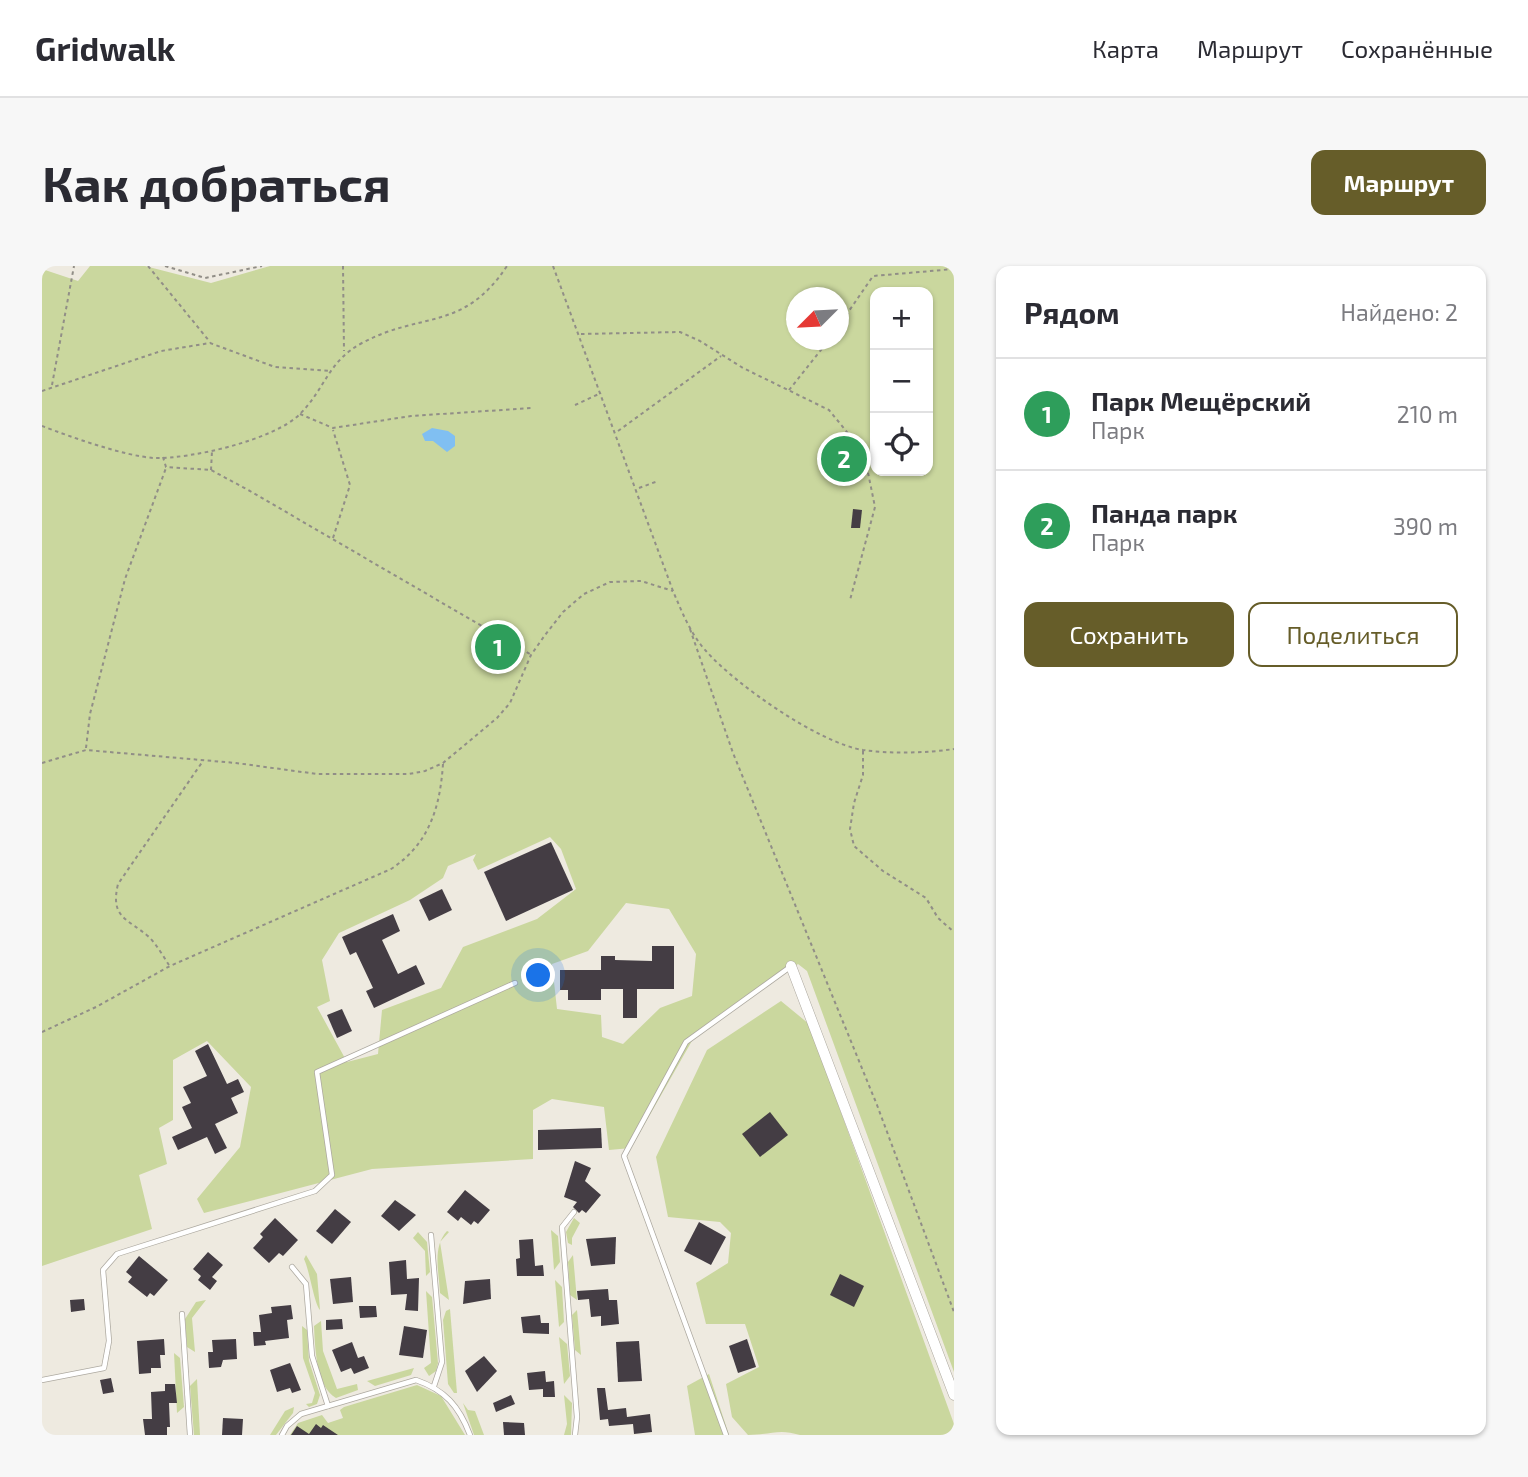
<!DOCTYPE html>
<html lang="ru">
<meta charset="utf-8">
<style>
body{margin:0;font-family:"Exo 2",sans-serif;background:#f7f7f7;color:#2b2b33}
.controls{position:absolute;right:21px;top:21px;display:grid;overflow:hidden;border-radius:14px;box-shadow:0 2px 5px #0004}
.controls button{width:63px;height:63px;display:grid;place-items:center;padding:0;border:0;border-bottom:2px solid #e1e1e2;background:#fff;color:#2b2b33;font:35px sans-serif}
.compass{position:absolute;left:744px;top:21px;width:63px;height:63px;border-radius:50%;background:#fff;box-shadow:0 2px 5px #0004;rotate:246deg}
.you{position:absolute;left:497px;top:710px;width:24px;height:24px;margin:-18px;border:5px solid #fff;border-radius:50%;background:#1a73e8;box-shadow:0 0 0 10px #1a73e833}
.badge{display:grid;place-items:center;width:46px;height:46px;border-radius:50%;background:#665d29;color:#fff;font-size:23px;font-weight:700}
.pin{position:absolute;translate:-50% -50%;border:4px solid #fff;box-shadow:0 2px 7px #0006}
.list{margin:0;padding:0;list-style:none}
h2{display:flex;justify-content:space-between;align-items:center;height:91px;margin:0;padding:0 28px;font-size:30px}
h2 small{font-size:23px;font-weight:400;color:#7c7c81}
.list li{display:grid;grid-template-columns:46px 1fr auto;gap:21px;align-items:center;box-sizing:border-box;height:112px;padding:0 28px;border-top:2px solid #e1e1e2}
.list b{display:block;font-size:26px;white-space:nowrap}
.list p{margin:0;font-size:23px;white-space:nowrap;color:#7c7c81}
.list em{font-size:23px;font-style:normal;color:#7c7c81}
.actions{display:flex;gap:14px;padding:21px 28px}
.actions a{flex:1;padding:16px 0;border:2px solid #665d29;border-radius:14px;text-align:center;font-size:24px;color:#665d29}
.actions .main{background:#665d29;color:#fff}
.icon{flex:none;width:38px;height:38px;fill:none;stroke:currentColor;stroke-width:2;stroke-linecap:round;stroke-linejoin:round}
.map{position:relative;flex:none;width:912px;height:1169px;overflow:hidden;border-radius:14px}
header{display:flex;align-items:center;gap:42px;box-sizing:border-box;height:98px;padding:0 35px;background:#fff;border-bottom:2px solid #e1e1e2}
header strong{font-size:33px}
nav{display:flex;gap:38px;margin-inline-start:auto;font-size:24px}
.intro{display:flex;align-items:center;justify-content:space-between;box-sizing:border-box;height:168px;padding:0 42px}
h1{margin:0;font-size:49px}
.button{padding:18px 32px;border-radius:14px;background:#665d29;color:#fff;font-size:24px;font-weight:700}
main{display:flex;gap:42px;padding:0 42px}
aside{flex:1;background:#fff;border-radius:14px;box-shadow:0 2px 5px #0004}
.map>svg:first-child{display:block}
.green{fill:#cad79e;fill-rule:evenodd}
.water{fill:#80bff2}
.building{fill:#443d44}
.lines{fill:none;stroke-linecap:round;stroke-linejoin:round}
.lane-casing{stroke:#ada9a0;stroke-width:6}
.street-casing{stroke:#ada9a0;stroke-width:11}
.path{stroke:#918e87;stroke-width:2;stroke-dasharray:3.5 3.5;stroke-linecap:butt}
.lane{stroke:#fff;stroke-width:4.5}
.street{stroke:#fff;stroke-width:10}
</style>
<header>
<strong>Gridwalk</strong>
<nav><a>Карта</a><a>Маршрут</a><a>Сохранённые</a></nav>
</header>
<div class="intro"><h1>Как добраться</h1><a class="button">Маршрут</a></div>
<main>
<div class="map">
<svg width="912" height="1169" viewBox="0 0 912 1169">
<rect width="100%" height="100%" fill="#eeeae0"/>
<g class="green">
<path d="M48,0H103L169,17L228,0H912V1106L765,705L756,698L651,773L589,882L567,884L562,841L510,833L491,844V893L330,903L162,947L155,933L198,881L209,821L165,775L131,794V854L117,862L125,898L97,909L110,963L0,1000V3L36,15ZM833,26H886V205H833ZM754,32H796V74H754ZM508,571L519,583L534,623L495,653L421,681L399,722L340,744L336,788L305,796L275,741L288,735L280,694L297,667L368,634L401,612L406,600L434,588L431,594L436,604ZM584,637L627,643L654,688L650,730L618,742L581,778L560,771L559,749L515,743L510,698L546,685Z"/>
<path d="M739,735L767,758L912,1158V1169H758C736,1162 729,1169 706,1169L690,1151L684,1118L717,1101L703,1058H664L654,1017L686,997L689,967L678,956L626,951L614,891L665,784Z"/>
<polygon points="532,952 538,957 530,972 530,979 526,977 524,966"/>
<polygon points="509,964 516,970 518,996 512,1004"/>
<path d="M405,965L407,966L398,976L407,1034L398,1027C397,1006 390,981 405,965Z"/>
<polygon points="376,966 385,976 388,1006 384,1010 383,985 371,972"/>
<path d="M264,989L275,1008L278,1044C272,1037 268,1006 262,993Z"/>
<polygon points="531,989 535,1034 528,1029 526,996"/>
<polygon points="513,1014 520,1021 522,1056 517,1061"/>
<polygon points="384,1025 390,1031 396,1097 394,1105 387,1110 382,1102 389,1097"/>
<polygon points="164,1034 150,1052 153,1086 145,1081 143,1053 154,1036"/>
<polygon points="408,1043 415,1127 412,1127 406,1118 401,1054 404,1045"/>
<polygon points="535,1044 539,1089 533,1084 530,1049"/>
<path d="M279,1055L281,1085L295,1123L315,1118L316,1124L294,1132C274,1121 273,1081 272,1060Z"/>
<polygon points="260,1060 265,1064 267,1095 278,1129 275,1138 267,1141 264,1138 270,1137 273,1127 261,1092"/>
<polygon points="517,1071 525,1078 528,1110 522,1118"/>
<polygon points="132,1087 138,1092 142,1141 135,1147"/>
<polygon points="372,1102 369,1109 333,1120 325,1115"/>
<polygon points="667,1108 687,1169 653,1169 645,1120"/>
<polygon points="155,1113 158,1169 152,1169 148,1120"/>
<polygon points="375,1119 399,1130 423,1169 248,1169 256,1157 280,1149 286,1157 301,1152 298,1144 302,1141"/>
<polygon points="522,1129 530,1137 529,1169 522,1169 525,1158"/>
<polygon points="421,1137 426,1144 433,1145 442,1169 432,1169"/>
<polygon points="252,1141 251,1147 234,1169 228,1169 243,1145"/>
</g>
<polygon class="water" points="390,162 406,165 413,170 413,180 405,186 391,175 383,175 380,168"/>
<g class="building">
<polygon points="811,243 820,244 818,262 809,262"/>
<polygon points="509,576 531,624 464,655 442,606"/>
<polygon points="400,623 410,644 387,655 377,634"/>
<polygon points="351,648 358,665 340,674 356,708 374,699 383,718 332,742 324,725 331,722 314,686 308,689 300,671"/>
<polygon points="610,680 632,680 632,723 595,723 595,752 581,752 581,723 559,723 559,734 526,734 526,724 518,724 518,704 559,704 559,690 573,690 573,694 610,695"/>
<polygon points="300,743 310,765 295,772 285,749"/>
<polygon points="166,778 185,818 196,813 202,826 189,832 196,847 173,858 185,882 173,888 165,871 136,884 130,871 150,862 140,841 149,837 141,821 165,810 153,785"/>
<polygon points="728,846 746,869 718,891 700,868"/>
<polygon points="559,862 560,882 496,884 496,864"/>
<polygon points="533,895 549,902 543,915 559,929 544,947 540,944 537,947 531,941 535,936 522,931"/>
<polygon points="423,924 448,944 436,958 432,955 429,959 419,951 416,955 405,946"/>
<polygon points="353,934 374,949 357,965 339,950"/>
<polygon points="293,943 309,956 290,978 274,965"/>
<polygon points="233,952 256,974 241,990 237,987 227,997 211,982 221,971 218,968"/>
<polygon points="657,956 684,971 669,999 642,985"/>
<polygon points="574,971 573,998 549,1000 544,973"/>
<polygon points="491,973 493,1000 501,999 502,1010 475,1010 474,993 478,992 477,974"/>
<polygon points="166,986 181,999 170,1011 175,1015 168,1024 156,1014 159,1010 151,1003"/>
<polygon points="97,990 126,1014 112,1030 108,1027 105,1031 86,1016 90,1011 84,1006"/>
<polygon points="364,994 365,1013 377,1012 376,1045 363,1044 365,1028 349,1029 347,996"/>
<polygon points="798,1008 822,1020 812,1041 788,1029"/>
<polygon points="309,1011 311,1036 291,1038 288,1013"/>
<polygon points="448,1013 449,1033 421,1038 423,1015"/>
<polygon points="566,1023 567,1034 575,1034 577,1058 559,1060 559,1050 549,1051 547,1033 536,1034 535,1025"/>
<polygon points="42,1033 43,1044 29,1046 28,1034"/>
<polygon points="249,1039 251,1053 245,1054 247,1072 223,1075 224,1079 212,1080 211,1066 219,1066 217,1049 230,1047 229,1041"/>
<polygon points="317,1040 334,1040 335,1051 318,1052"/>
<polygon points="498,1049 499,1057 507,1057 507,1068 481,1067 479,1051"/>
<polygon points="300,1053 301,1063 284,1064 284,1054"/>
<polygon points="362,1060 385,1064 381,1092 357,1089"/>
<polygon points="122,1073 123,1089 118,1089 119,1102 109,1102 109,1107 97,1108 95,1075"/>
<polygon points="194,1073 195,1093 181,1094 179,1101 167,1102 166,1086 171,1086 170,1074"/>
<polygon points="705,1073 714,1101 696,1107 687,1080"/>
<polygon points="597,1075 600,1115 576,1116 574,1076"/>
<polygon points="310,1076 316,1092 322,1090 327,1102 312,1108 309,1102 299,1106 290,1084"/>
<polygon points="442,1090 455,1105 435,1126 423,1105"/>
<polygon points="248,1097 259,1124 250,1127 248,1122 235,1126 228,1104"/>
<polygon points="503,1105 504,1116 512,1115 513,1131 501,1131 501,1123 487,1124 485,1107"/>
<polygon points="69,1112 72,1126 61,1128 58,1114"/>
<polygon points="123,1118 133,1118 135,1137 127,1137 128,1161 125,1161 125,1169 103,1169 101,1153 110,1153 109,1126 123,1125"/>
<polygon points="555,1122 563,1122 566,1144 584,1142 585,1151 608,1148 610,1166 592,1168 591,1158 567,1160 566,1153 558,1154"/>
<polygon points="469,1129 473,1138 454,1146 451,1137"/>
<polygon points="181,1152 201,1153 200,1169 180,1169"/>
<polygon points="461,1156 482,1157 483,1169 462,1169"/>
<polygon points="274,1158 279,1162 281,1159 296,1169 249,1169 255,1160 267,1168"/>
</g>
<g class="lines">
<g class="lane-casing">
<g id="lane">
<polyline points="532,946 520,961 535,1151 533,1169"/>
<polyline points="389,969 400,1096 392,1120"/>
<polyline points="250,1001 264,1018 270,1090 286,1140"/>
<polyline points="140,1048 148,1169"/>
<polyline points="0,1114 62,1102 67,1075 61,1004 75,988 273,925 290,909 275,806 473,717"/>
<path d="M240,1169L245,1160L259,1148L374,1114C403,1124 417,1140 428,1169"/>
<polyline points="684,1169 582,890 644,776 748,701"/>
</g>
</g>
<g class="street-casing">
<polyline id="street" points="749,700 912,1129"/>
</g>
<g class="path">
<polyline points="106,0 168,76"/>
<polyline points="123,0 163,12 220,0"/>
<polyline points="301,0 302,85"/>
<path d="M511,0L631,325C640,346 648,367 664,385C694,419 777,477 821,484C849,488 885,487 912,483"/>
<polyline points="796,61 831,10 912,3"/>
<polyline points="539,68 638,66 658,75 701,102 787,144 822,187 833,241 808,334"/>
<polyline points="10,119 32,0"/>
<polyline points="747,124 787,74"/>
<polyline points="0,125 119,85 168,77 233,101 288,105"/>
<polyline points="533,139 559,127"/>
<polyline points="258,148 291,162 369,150 490,142"/>
<path d="M0,160C29,171 82,190 112,192C149,193 232,174 258,148C283,123 286,95 320,77C380,45 421,66 465,0"/>
<polyline points="576,165 679,90"/>
<polyline points="121,191 124,201 169,204 208,225 488,388"/>
<polyline points="169,204 170,185"/>
<polyline points="597,222 616,215"/>
<polyline points="291,272 308,219 291,164"/>
<polyline points="648,363 691,487 835,839 912,1046"/>
<polyline points="44,482 48,448 83,313 124,202"/>
<polyline points="821,485 821,509 812,537 808,563 812,580 841,605 884,632 896,652 912,666"/>
<polyline points="0,497 44,484 194,497 275,508 367,508 383,505 401,497 455,452 468,437 489,389 503,369 521,346 542,328 568,316 599,315 631,325"/>
<path d="M127,699C121,690 115,679 107,671C85,652 68,652 76,618L161,495"/>
<path d="M0,766L54,741L128,700L349,603C387,578 398,542 401,498"/>
</g>
<use href="#lane" class="lane"/>
<use href="#street" class="street"/>
</g>
</svg>
<div class="controls">
<button>+</button>
<button>−</button>
<button><svg class="icon" aria-label="locate" viewBox="0 0 24 24"><circle cx="12" cy="12" r="6"/><path d="M12 2v4M12 18v4M2 12h4M18 12h4"/></svg></button>
</div>
<svg class="compass" viewBox="-18 -18 36 36"><path d="M0-13l5 13h-10z" fill="#e53935"/><path d="M0 13l5-13h-10z" fill="#7c7c81"/></svg>
<div class="you"></div>
<div class="pin badge" style="left:456px;top:381px;background:#2e9e5b">1</div>
<div class="pin badge" style="left:802px;top:193px;background:#2e9e5b">2</div>
</div>
<aside>
<h2>Рядом<small>Найдено: 2</small></h2>
<ul class="list">
<li><span class="badge" style="background:#2e9e5b">1</span><div><b>Парк Мещёрский</b><p>Парк</p></div><em>210 m</em></li>
<li><span class="badge" style="background:#2e9e5b">2</span><div><b>Панда парк</b><p>Парк</p></div><em>390 m</em></li>
</ul>
<div class="actions"><a class="main">Сохранить</a><a>Поделиться</a></div>
</aside>
</main>
